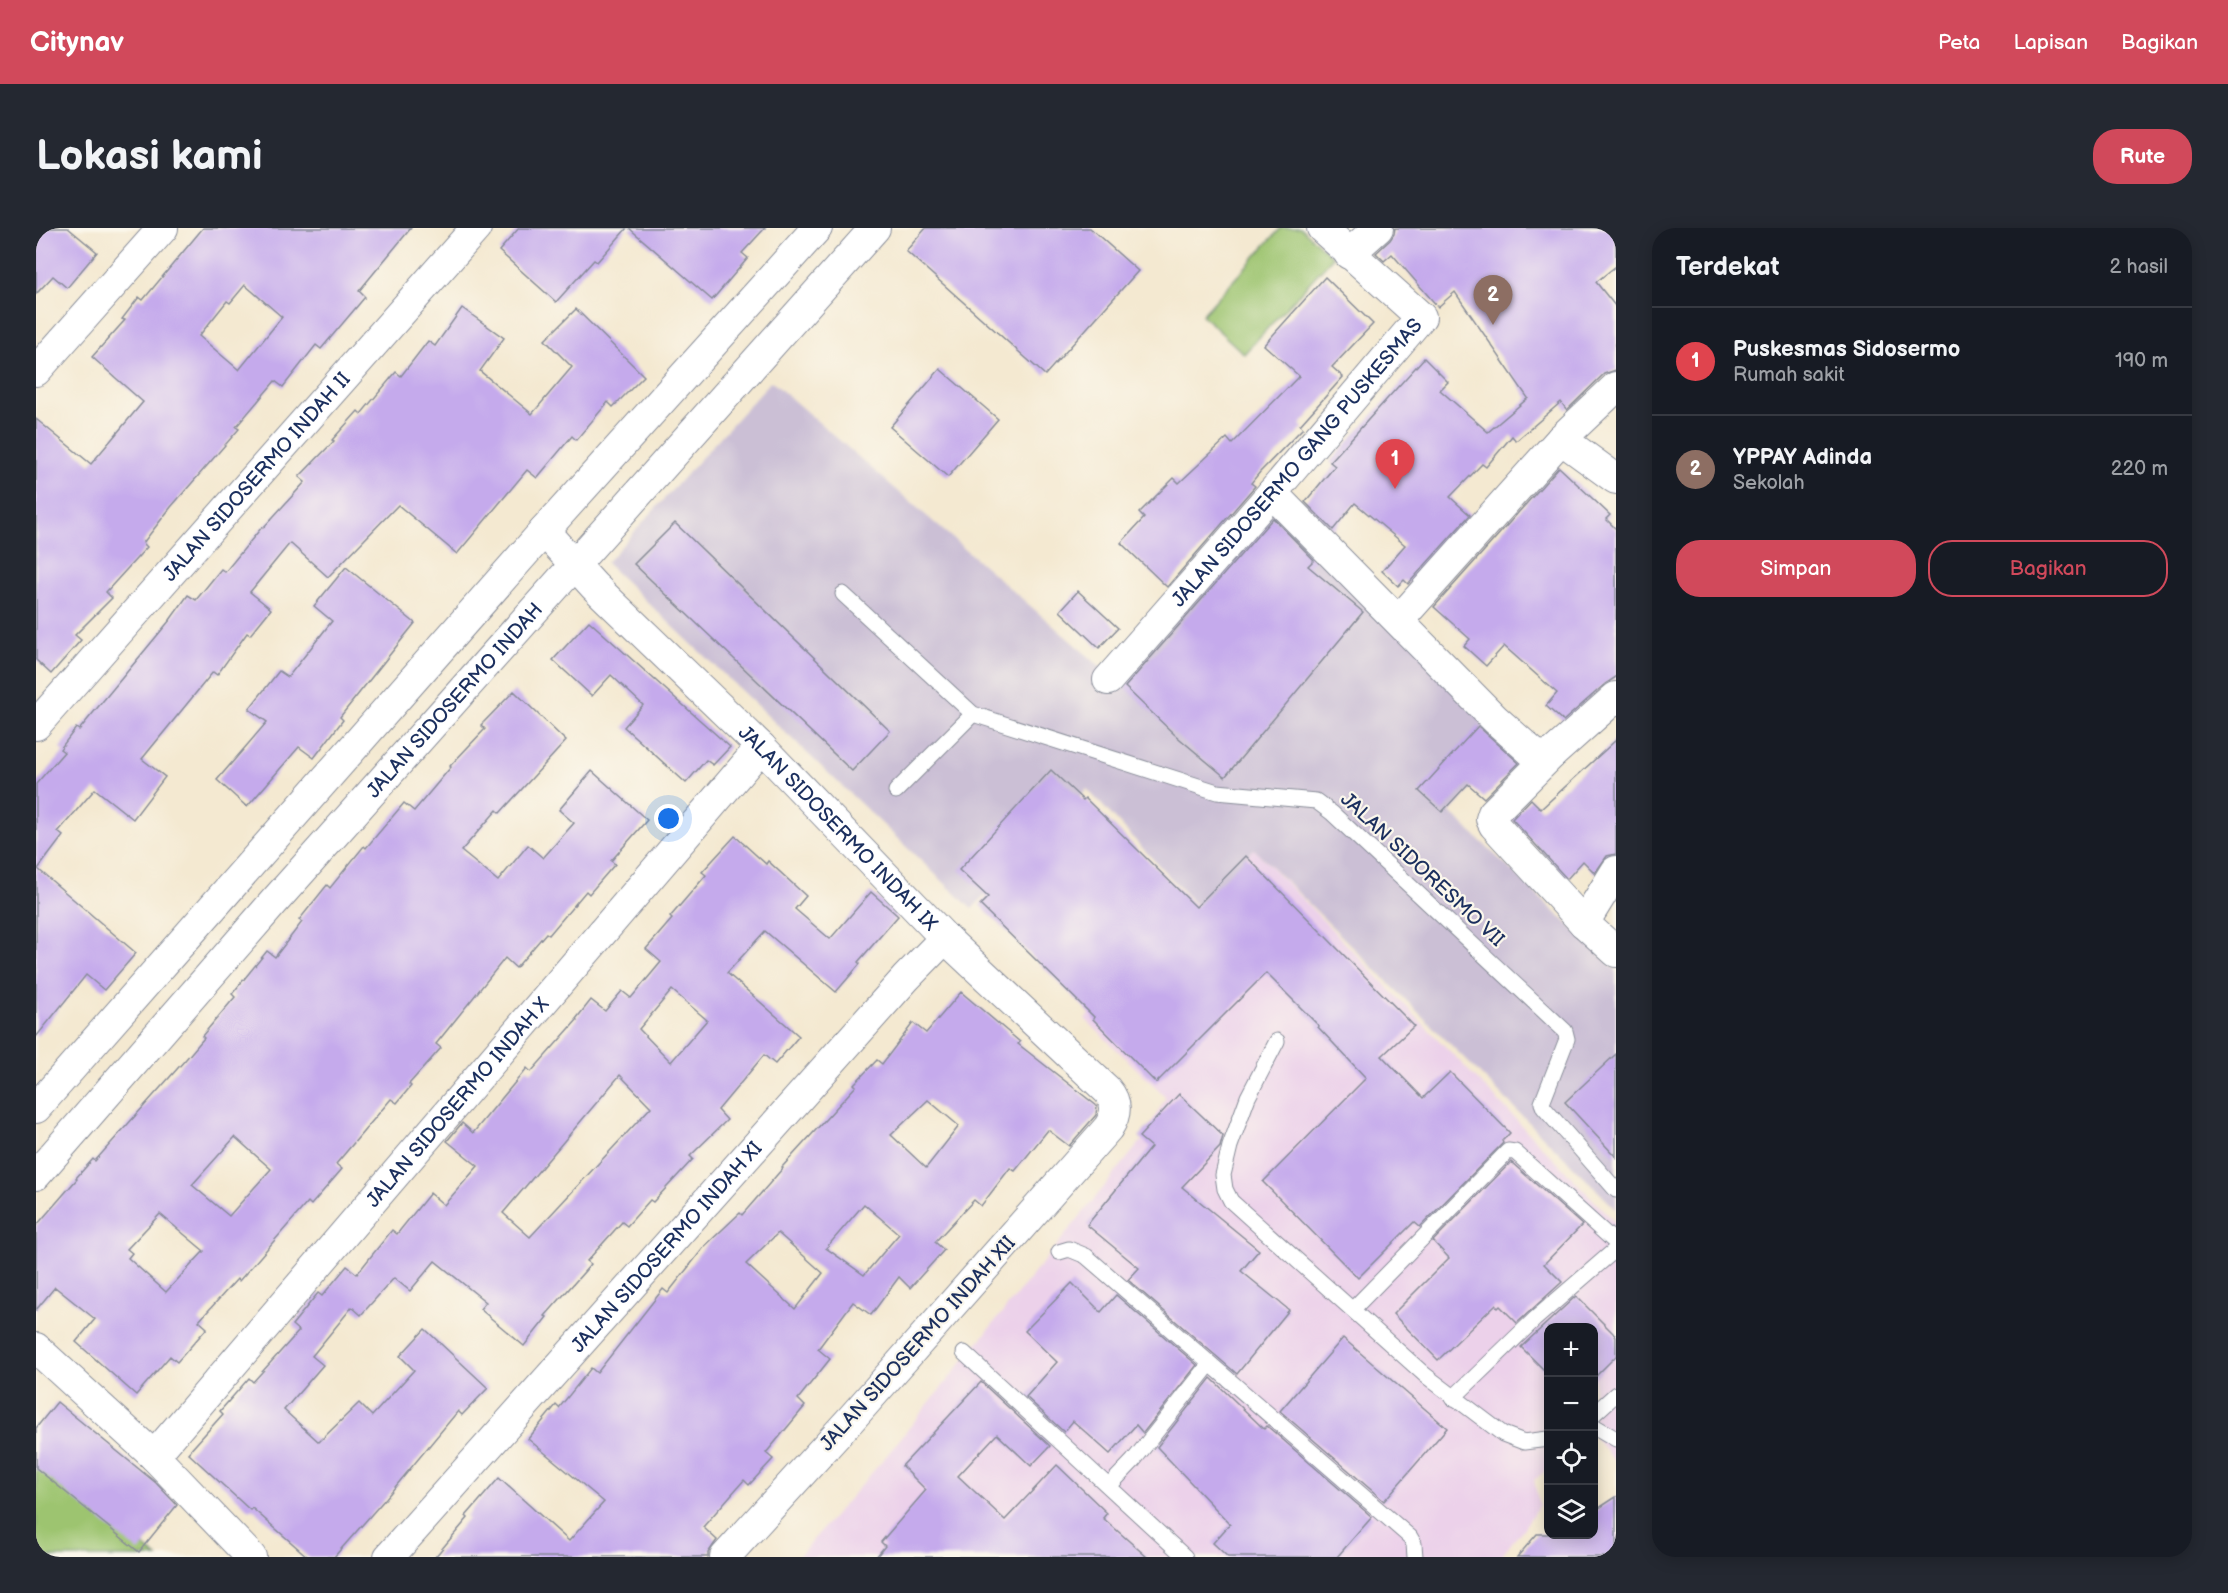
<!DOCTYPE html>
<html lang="id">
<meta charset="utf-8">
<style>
body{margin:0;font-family:"Balsamiq Sans",sans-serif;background:#242831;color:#f1f3f6}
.controls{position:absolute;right:18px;bottom:18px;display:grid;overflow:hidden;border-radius:12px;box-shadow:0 3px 15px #0003}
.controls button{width:54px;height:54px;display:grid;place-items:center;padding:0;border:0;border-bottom:2px solid #363941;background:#171b24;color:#f1f3f6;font:30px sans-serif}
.you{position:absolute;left:633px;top:591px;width:21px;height:21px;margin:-15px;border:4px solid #fff;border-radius:50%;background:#1a73e8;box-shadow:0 0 0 9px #1a73e833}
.badge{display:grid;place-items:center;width:39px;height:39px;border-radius:50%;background:#d1495b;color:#fff;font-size:20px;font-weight:700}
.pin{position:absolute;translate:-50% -50px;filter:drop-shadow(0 2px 3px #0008)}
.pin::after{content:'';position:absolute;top:32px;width:21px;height:18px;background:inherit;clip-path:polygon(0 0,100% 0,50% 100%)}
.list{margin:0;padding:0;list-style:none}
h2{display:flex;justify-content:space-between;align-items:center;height:78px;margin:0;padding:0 24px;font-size:26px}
h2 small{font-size:20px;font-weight:400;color:#9ea1a6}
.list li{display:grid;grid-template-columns:39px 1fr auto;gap:18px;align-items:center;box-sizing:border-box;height:108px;padding:0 24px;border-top:2px solid #363941}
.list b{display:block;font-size:22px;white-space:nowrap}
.list p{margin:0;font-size:20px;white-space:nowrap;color:#9ea1a6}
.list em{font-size:20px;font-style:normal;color:#9ea1a6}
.actions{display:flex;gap:12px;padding:18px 24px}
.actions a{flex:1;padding:14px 0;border:2px solid #d1495b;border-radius:24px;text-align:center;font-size:21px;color:#d1495b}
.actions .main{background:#d1495b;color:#fff}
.icon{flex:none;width:33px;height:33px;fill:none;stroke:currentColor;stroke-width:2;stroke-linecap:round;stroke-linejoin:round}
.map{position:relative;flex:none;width:1580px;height:1329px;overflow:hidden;border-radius:24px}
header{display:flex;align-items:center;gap:36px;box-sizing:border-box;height:84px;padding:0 30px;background:#d1495b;color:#fff}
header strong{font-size:28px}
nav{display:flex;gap:33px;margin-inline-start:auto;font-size:21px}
.intro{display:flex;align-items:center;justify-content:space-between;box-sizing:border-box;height:144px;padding:0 36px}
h1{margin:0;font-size:42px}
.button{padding:15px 27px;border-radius:24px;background:#d1495b;color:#fff;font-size:21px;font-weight:700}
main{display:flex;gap:36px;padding:0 36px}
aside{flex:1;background:#171b24;border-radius:24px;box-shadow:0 3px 15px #0003}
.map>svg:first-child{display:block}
.built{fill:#ecd1ea}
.industrial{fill:#cbbfd5}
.green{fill:#9dc470;stroke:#5c7a67;stroke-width:1.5}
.building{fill:#c5aaec;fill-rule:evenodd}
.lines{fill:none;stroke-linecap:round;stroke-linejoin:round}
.lane-casing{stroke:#888c98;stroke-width:17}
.street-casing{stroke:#888c98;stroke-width:32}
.lane{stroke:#fff;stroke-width:15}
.street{stroke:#fff;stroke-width:30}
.labels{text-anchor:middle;stroke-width:4.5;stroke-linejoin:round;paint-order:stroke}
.street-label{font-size:20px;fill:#1b2f5e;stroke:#fbf7ec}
</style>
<header>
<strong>Citynav</strong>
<nav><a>Peta</a><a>Lapisan</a><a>Bagikan</a></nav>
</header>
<div class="intro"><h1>Lokasi kami</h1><a class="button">Rute</a></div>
<main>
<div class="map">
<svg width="1580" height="1329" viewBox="0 0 1580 1329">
<rect width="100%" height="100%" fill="#fbf7ec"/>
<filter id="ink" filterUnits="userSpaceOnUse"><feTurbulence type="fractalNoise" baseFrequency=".0167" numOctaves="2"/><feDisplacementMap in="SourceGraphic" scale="12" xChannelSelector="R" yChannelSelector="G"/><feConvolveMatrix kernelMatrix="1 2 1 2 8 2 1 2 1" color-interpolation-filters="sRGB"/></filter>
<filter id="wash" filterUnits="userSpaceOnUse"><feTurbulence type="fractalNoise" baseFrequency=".008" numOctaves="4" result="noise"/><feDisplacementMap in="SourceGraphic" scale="24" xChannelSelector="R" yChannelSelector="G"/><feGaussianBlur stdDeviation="1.35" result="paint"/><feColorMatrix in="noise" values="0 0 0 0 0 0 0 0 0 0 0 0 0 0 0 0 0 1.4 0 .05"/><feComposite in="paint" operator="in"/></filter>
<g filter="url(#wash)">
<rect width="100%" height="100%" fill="#f4e9d1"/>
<polygon class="built" points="1218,621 1580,995 1580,1234 1558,1209 1558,1100 1512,1100 1512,1241 1498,1252 1503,1277 1487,1301 1464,1329 762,1329 847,1232 1106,912 1130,869 1049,791"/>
<polygon class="industrial" points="735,153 1081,453 1244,276 1483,511 1414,584 1580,742 1580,981 1218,621 1161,678 1051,561 936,681 570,335"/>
<g class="green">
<polygon points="1245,0 1265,0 1297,29 1208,126 1166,87"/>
<polygon points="0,1238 122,1329 0,1329"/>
</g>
<g id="blocks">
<g class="building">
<polygon points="0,0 32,0 61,24 31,60 17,48 0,66"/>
<path d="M167,0H375L323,63L329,69L285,121L280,117L247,159L239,153L200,199L203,201L135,279L107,315L111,319L70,364L76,370L39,407L45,412L15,446L0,432V191L55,236L107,174L56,129L89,92L86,91L103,69L107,72ZM209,57L246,89L203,142L163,108L191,73L194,75Z"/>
<polygon points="483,0 591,0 561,34 558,32 520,74 463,23"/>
<polygon points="593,0 729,0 706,25 712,30 676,72"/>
<polygon points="890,0 1054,0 1102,43 1009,147 870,23"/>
<polygon points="1359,0 1580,0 1580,38 1560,54 1580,79 1580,142 1568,146 1531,182 1525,174 1480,213 1476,208 1450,239 1446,236 1414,269 1434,287 1372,356 1368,352 1362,358 1346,343 1369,317 1319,275 1297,302 1269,274 1299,238 1294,234 1388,130 1412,154 1404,162 1452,204 1492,170 1419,64 1402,79 1356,26 1348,33 1340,25 1354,12 1358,6"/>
<polygon points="1289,49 1337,96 1296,139 1307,149 1264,197 1267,200 1224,244 1215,255 1219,258 1131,359 1085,315 1108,290 1103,285 1138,250 1143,255 1191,210 1196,216 1263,148 1228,117"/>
<polygon points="426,80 468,110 444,143 496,186 536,139 509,112 540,81 608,148 577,179 572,174 540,212 536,208 501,250 491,242 421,326 362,277 292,349 254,315 214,364 235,381 214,407 211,405 181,447 177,444 106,531 129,549 97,591 59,561 22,604 27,608 2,641 100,725 68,762 50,747 0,809 0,556 28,524 24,521 40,500 43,502 134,392 152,367 160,372 185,341 189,344 226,299 227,300 269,254 263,249 298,213 296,212 322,183 325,186 360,144 365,148 392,113 399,118"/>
<polygon points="904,141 962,191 912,249 854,199"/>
<polygon points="1523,239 1574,287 1570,291 1580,301 1580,449 1569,456 1527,493 1510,478 1521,465 1468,418 1450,438 1428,418 1434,411 1398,379"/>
<polygon points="1237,290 1278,332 1272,338 1327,384 1189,549 1138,506 1089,459"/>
<polygon points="639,295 854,503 816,543 598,336"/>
<polygon points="310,339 379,395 304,489 307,492 278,530 263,519 211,579 181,552 231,494 213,481 243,443 252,449 296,393 278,378"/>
<polygon points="1042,363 1082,400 1063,420 1024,383"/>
<polygon points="553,393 694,519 677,537 670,532 650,555 588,499 607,477 575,447 556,468 517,432"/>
<path d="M478,463L530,513L464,585L461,582L425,623L462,653L492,617L507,630L538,595L523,582L556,543L611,592L575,633L579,636L553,666L550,663L513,707L510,705L480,740L469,730L400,816L405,820L373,856L375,858L361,875L355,871L300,936L306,941L275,977L272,974L203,1053L201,1051L163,1093L171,1100L141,1134L134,1128L100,1167L40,1114L59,1091L19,1059L0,1082V998L41,951L40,950L57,931L59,933L150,831L168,810L166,808L199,769L196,766L231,723L239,729L266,694L263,692L291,657L294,660L328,618L330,620L368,575L378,583L415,539L414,538L449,501L445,497ZM199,909L235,941L193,988L156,957ZM124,986L168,1023L130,1064L92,1030L96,1025L91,1021Z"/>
<polygon points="1442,498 1483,535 1448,570 1432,556 1406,584 1383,563"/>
<polygon points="1580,512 1580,626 1571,628 1559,645 1547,633 1531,651 1476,591 1495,571 1505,581"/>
<polygon points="1015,542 1047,572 1049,570 1160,679 1210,628 1378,798 1346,828 1387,870 1414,844 1474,905 1466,913 1467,915 1384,999 1378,994 1322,1050 1227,954 1330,850 1282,799 1283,798 1230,745 1120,855 1057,791 1058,789 944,677 952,669 923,642"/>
<path d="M699,608L730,636L732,633L770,668L759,681L794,711L835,664L862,688L822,734L824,736L800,764L729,703L691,745L763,808L739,836L728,827L682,882L691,892L654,928L657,931L617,974L614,972L591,998L586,994L551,1033L555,1036L509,1088L511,1089L488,1118L444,1081L450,1074L399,1033L374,1063L358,1050L325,1087L316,1079L276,1128L287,1137L248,1182L283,1214L323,1175L336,1188L378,1142L364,1128L389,1101L452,1160L426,1187L422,1183L350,1270L298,1329H272L216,1280L214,1282L152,1225L187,1186L184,1183L213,1150L217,1154L263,1103L256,1097L282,1065L286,1068L311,1038L321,1046L356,1002L361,1006L394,965L408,977L442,938L411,913L426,895L437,905L491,840L495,844L541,792L540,791L555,772L569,783L586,763L595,770L625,734L610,721L636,691L634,689L670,647L666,644ZM636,762L671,792L635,834L603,801ZM584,847L615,879L494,1009L467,985Z"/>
<path d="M925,764L984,814L982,816L1061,878L1060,887L1033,918L1012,902L979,943L974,940L945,978L938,972L899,1014L908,1022L874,1060L863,1049L835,1087L817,1074L782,1121L794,1131L762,1171L769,1178L730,1225L737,1231L713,1257L708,1252L667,1299L681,1312L672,1325V1329H399L432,1290L430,1288L463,1250L533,1313L568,1274L492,1211L520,1177L523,1180L555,1140L561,1145L627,1061L632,1065L669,1018L704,985L706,987L747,940L746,939L820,858L818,856L841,832L846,836L877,795L890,805ZM892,872L923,898L890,940L855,907ZM828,976L863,1006L828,1047L790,1020ZM742,1005L787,1045L759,1081L710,1036Z"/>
<polygon points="1580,826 1580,929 1529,874"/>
<polygon points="1143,866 1187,908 1184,919 1146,959 1223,1022 1205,1043 1253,1082 1201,1146 1092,1052 1103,1040 1051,997 1115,919 1103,909"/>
<polygon points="1475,934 1546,997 1508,1036 1526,1054 1481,1095 1464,1078 1462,1080 1459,1077 1402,1132 1357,1086 1413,1030 1397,1013"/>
<polygon points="1036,1055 1065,1084 1080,1067 1161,1137 1107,1205 1100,1197 1074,1226 1037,1193 1028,1204 990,1169 1021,1134 989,1103"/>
<polygon points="1540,1068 1580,1108 1580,1128 1557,1151 1557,1100 1512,1100 1512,1146 1485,1119"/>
<polygon points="1307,1110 1411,1200 1348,1273 1244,1183"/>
<polygon points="1175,1150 1228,1201 1231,1198 1336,1289 1301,1329 1192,1329 1177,1315 1194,1296 1121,1219"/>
<polygon points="945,1154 1014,1218 995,1238 961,1206 922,1248 969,1292 1021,1237 1071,1285 1067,1290 1111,1329 840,1329 849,1318 845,1314 890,1262 866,1238"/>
<polygon points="21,1174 120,1255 141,1277 103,1324 0,1240 0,1200"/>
<polygon points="1580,1269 1580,1329 1481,1329 1501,1306 1557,1306 1557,1284"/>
</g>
</g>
</g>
<g filter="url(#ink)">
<use href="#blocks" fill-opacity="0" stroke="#888c98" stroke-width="1.5"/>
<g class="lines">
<g class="lane-casing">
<g id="lane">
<polyline points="807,366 937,486 1181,564 1280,573 1296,585 1529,803 1531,811 1506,875 1508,880 1580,962"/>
<polyline points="860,563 937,486"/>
<polyline points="1241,813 1212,869 1194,918 1187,947 1189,961 1195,973 1389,1147 1467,1206 1488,1214 1512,1211"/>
<polyline points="1023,1024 1033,1021 1050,1028 1374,1309 1378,1316 1379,1329"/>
<polyline points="1317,1081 1472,923 1479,924 1580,1015"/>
<polyline points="928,1125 1149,1329"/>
<polyline points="1417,1170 1499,1091 1580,1021"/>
<polyline points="1558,1186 1580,1166"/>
<polyline points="1558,1198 1580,1211"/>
<polyline points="1073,1258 1097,1233 1173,1137"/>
</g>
</g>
<g class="street-casing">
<g id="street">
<polyline points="1313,26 1342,0"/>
<polyline points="0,143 127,0"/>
<polyline points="1525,211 1580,251"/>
<polyline points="1236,265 1459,491 1496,524 1503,528 1516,526 1580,469"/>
<path id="s1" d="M508,303L558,358L725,519L909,710L1071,862C1082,875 1081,886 1072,900L815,1191L689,1329"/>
<polyline points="1363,392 1525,211 1580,159"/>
<path id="s2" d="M1072,452L1236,265L1385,89L1286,0"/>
<path id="s3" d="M0,497L440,0"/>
<polyline points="1516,526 1457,585 1455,591 1458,597 1548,695 1580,724"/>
<polyline points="1548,695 1580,643"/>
<polyline points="0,880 508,303 781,0"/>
<path id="s4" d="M0,947L237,675L839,0"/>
<polyline points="0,1120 118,1228 215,1329"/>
<path id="s5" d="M118,1228L725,519"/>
<path id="s6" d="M353,1329L870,750L909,710"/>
</g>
</g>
<use href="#lane" class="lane"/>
<use href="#street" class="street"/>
</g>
</g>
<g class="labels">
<g class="street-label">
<text dy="7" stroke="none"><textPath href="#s2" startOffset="288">JALAN SIDOSERMO GANG PUSKESMAS</textPath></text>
<text dy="7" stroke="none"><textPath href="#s3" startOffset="332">JALAN SIDOSERMO INDAH II</textPath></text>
<text dy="7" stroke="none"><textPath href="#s4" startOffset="633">JALAN SIDOSERMO INDAH</textPath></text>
<text dy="7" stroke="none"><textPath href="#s1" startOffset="418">JALAN SIDOSERMO INDAH IX</textPath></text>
<text transform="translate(1387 641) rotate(43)" y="7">JALAN SIDORESMO VII</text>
<text dy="7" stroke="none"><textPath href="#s5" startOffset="466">JALAN SIDOSERMO INDAH X</textPath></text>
<text dy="7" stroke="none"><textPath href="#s6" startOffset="416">JALAN SIDOSERMO INDAH XI</textPath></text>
<text transform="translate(881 1115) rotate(-48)" y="7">JALAN SIDOSERMO INDAH XII</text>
</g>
</g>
</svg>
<div class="controls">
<button>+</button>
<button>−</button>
<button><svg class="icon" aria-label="locate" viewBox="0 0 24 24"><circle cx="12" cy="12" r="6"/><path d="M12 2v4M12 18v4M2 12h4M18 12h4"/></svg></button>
<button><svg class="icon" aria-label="layers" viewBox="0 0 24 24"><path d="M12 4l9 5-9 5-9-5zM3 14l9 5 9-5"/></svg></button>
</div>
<div class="you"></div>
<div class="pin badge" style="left:1359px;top:261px;background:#e0444e">1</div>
<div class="pin badge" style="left:1457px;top:97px;background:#8d6e63">2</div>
</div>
<aside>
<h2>Terdekat<small>2 hasil</small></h2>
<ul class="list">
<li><span class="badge" style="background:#e0444e">1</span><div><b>Puskesmas Sidosermo</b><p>Rumah sakit</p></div><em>190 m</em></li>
<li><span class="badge" style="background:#8d6e63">2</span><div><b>YPPAY Adinda</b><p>Sekolah</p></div><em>220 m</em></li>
</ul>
<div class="actions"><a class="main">Simpan</a><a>Bagikan</a></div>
</aside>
</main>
